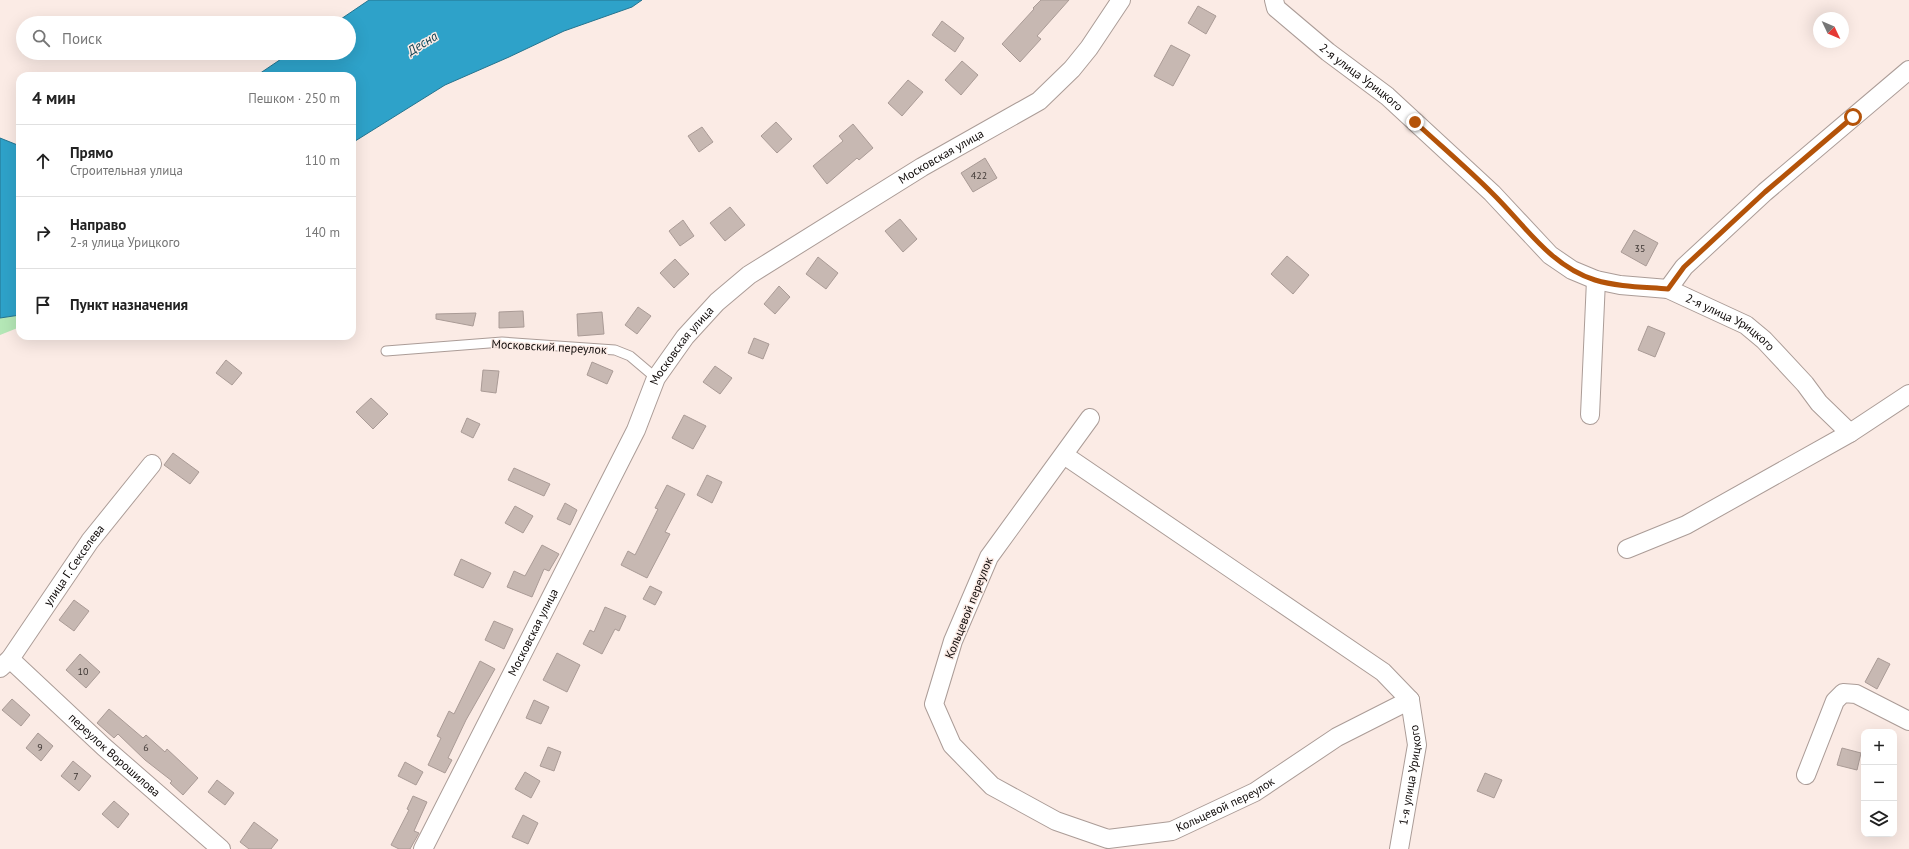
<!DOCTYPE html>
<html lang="ru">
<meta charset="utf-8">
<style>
body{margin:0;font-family:"PT Sans",sans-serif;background:#f6f6f6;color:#222}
.controls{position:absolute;right:12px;bottom:12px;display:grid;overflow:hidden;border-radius:8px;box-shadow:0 4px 16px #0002}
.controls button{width:36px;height:36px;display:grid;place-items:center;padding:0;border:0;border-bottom:1px solid #e0e0e0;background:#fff;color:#222;font:20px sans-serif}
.compass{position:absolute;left:1813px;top:12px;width:36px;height:36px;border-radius:50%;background:#fff;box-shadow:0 4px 16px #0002;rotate:134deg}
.stop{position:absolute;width:12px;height:12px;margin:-9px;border:3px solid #b45309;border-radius:50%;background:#fff}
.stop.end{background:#b45309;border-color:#fff;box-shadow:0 1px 4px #0008}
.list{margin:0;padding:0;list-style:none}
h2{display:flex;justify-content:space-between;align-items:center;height:52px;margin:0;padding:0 16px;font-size:17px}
h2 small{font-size:13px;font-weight:400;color:#767676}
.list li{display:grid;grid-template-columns:26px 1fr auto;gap:12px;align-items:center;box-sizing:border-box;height:72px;padding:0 16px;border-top:1px solid #e0e0e0}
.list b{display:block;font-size:15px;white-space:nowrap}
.list p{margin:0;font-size:13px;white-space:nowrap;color:#767676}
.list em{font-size:13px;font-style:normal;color:#767676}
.icon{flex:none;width:22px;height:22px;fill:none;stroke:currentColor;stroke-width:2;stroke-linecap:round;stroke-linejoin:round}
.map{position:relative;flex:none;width:1909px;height:849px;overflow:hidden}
.search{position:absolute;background:#fff;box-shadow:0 4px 16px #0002;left:16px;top:16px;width:340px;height:44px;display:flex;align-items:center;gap:10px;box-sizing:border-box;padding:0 14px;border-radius:22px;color:#767676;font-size:15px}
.panel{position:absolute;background:#fff;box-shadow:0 4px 16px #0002;left:16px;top:72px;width:340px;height:268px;border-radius:12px}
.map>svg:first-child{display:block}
.green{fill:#b4e7b6}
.water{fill:#2ea2c9;stroke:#25748f}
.building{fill:#c7b8b2;stroke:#aa9b96}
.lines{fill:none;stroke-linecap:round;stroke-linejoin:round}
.service-casing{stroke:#ab9c97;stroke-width:11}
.minor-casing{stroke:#ab9c97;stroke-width:20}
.service{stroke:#fff;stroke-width:9}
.minor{stroke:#fff;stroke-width:18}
.route{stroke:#b45309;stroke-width:5}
.labels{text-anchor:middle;stroke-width:3;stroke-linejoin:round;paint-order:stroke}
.number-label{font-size:10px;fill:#3d3633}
.street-label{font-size:12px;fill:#0f0a09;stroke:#fbebe5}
.water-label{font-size:13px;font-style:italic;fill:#093b4c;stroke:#fbebe5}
</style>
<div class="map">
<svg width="1909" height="849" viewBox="0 0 1909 849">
<rect width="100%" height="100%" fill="#fbebe5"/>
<polygon class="green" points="20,315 20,327 0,335 0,318"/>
<g class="water">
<polygon points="369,0 642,0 632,7 564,31 509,57 445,85 352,143 352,76 256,76 290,53 349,53 349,23 335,23"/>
<polygon points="0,138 20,146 20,315 0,318"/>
</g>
<g class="building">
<polygon points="1041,0 1069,0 1037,36 1041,39 1020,62 1002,44 1034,9 1033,8"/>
<polygon points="1198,6 1216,16 1206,34 1188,23"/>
<polygon points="942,21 964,38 955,52 932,35"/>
<polygon points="1171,45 1190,55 1173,86 1154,76"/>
<polygon points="962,61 978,75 961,95 945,80"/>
<polygon points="908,80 923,92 902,116 888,103"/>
<polygon points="776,122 792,139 777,153 761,136"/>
<polygon points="853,124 873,148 859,160 857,158 827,184 813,166 843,141 839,136"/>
<polygon points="702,127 713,142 699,152 688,136"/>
<polygon points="985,158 997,178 973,192 961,173"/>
<polygon points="730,207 745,225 725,241 710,223"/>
<polygon points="900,219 917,239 903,252 885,231"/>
<polygon points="683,220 694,236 680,246 669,231"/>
<polygon points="1634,230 1658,243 1646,266 1621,252"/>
<polygon points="1287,256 1309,275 1293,294 1271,274"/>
<polygon points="818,257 838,273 826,289 806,274"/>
<polygon points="675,259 689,274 674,288 660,273"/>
<polygon points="779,286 790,297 775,314 764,304"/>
<polygon points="638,307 651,316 637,334 625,325"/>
<polygon points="523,311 524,327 499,328 499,312"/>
<polygon points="602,312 604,334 578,336 577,314"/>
<polygon points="476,313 473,326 436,319 436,314"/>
<polygon points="1648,326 1665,333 1655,357 1638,350"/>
<polygon points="754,338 769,344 763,359 748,353"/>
<polygon points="226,360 242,373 232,385 216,373"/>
<polygon points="592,362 613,371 607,384 587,375"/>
<polygon points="715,366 732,378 720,394 703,382"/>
<polygon points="483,370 499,371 496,393 481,391"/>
<polygon points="371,398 388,414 373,429 356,412"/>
<polygon points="684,415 706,426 693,449 672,438"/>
<polygon points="467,418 480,424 473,438 461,432"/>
<polygon points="173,453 199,472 190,484 164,465"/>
<polygon points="514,468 550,484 544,496 508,480"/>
<polygon points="707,475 722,482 712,503 697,495"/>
<polygon points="667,485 685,494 665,532 670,534 647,578 621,565 628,551 635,555 658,509 655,508"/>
<polygon points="565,503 577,510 570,525 557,519"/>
<polygon points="515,506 533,516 523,533 505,523"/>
<polygon points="542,545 559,554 549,571 544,569 532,597 507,587 514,571 525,576"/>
<polygon points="461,559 491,573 483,588 454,575"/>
<polygon points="650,586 662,592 655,605 643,599"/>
<polygon points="74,600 89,611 74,631 59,620"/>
<polygon points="605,607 626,616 619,631 615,629 602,654 583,644 590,630 594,632"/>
<polygon points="494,621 513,629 504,649 485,640"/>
<polygon points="557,653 580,665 567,692 543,680"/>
<polygon points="80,654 100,672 86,688 66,670"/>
<polygon points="1878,658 1890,664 1877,689 1865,682"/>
<polygon points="480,661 495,669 466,720 448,758 452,760 445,773 428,765 441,738 437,736 449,711 454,714"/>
<polygon points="12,699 30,715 21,726 2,710"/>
<polygon points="534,700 549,707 541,724 526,718"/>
<polygon points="109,709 143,738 146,735 165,752 167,749 198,778 183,795 170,783 172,781 145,760 118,734 114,738 97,723"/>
<polygon points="38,733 53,746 41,761 26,748"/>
<polygon points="548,747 561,752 554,771 540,766"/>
<polygon points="1842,748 1861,753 1857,770 1837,765"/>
<polygon points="73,761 91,776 79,791 61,776"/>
<polygon points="405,762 423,772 416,785 398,776"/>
<polygon points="525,772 540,781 531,798 515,789"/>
<polygon points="1485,773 1502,780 1494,798 1477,791"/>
<polygon points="217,780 234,793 225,805 208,792"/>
<polygon points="413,796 427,802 414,831 419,833 410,849 399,849 391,845 409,810 407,809"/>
<polygon points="114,801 129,814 118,828 102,814"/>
<polygon points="523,815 538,823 528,844 512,837"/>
<polygon points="254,822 278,840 271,849 249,849 240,842"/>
</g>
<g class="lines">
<g class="service-casing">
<polyline id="service" points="386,351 502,342 615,350 630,356 656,378"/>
</g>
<g class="minor-casing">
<g id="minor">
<path id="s1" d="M1274,0L1276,8L1328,52L1387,96L1492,193L1550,255L1572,270L1596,280L1620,285L1668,289L1746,325L1764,340L1805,384L1819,403L1850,433"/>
<polyline points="1668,289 1684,267 1765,192 1909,70"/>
<polyline points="1590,415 1596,280"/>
<path id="s2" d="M1090,418L989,557L953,641L934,704L952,745L992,786L1056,821L1108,839L1172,831L1255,792L1337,737L1410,700"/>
<polyline points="1064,455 1383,672 1410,700"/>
<polyline points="1627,549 1686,525 1850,433 1909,394"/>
<path id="s3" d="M10,659L104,747L221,849"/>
<path id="s4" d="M0,668L10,659L90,541L152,464"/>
<polyline points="1806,775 1835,701 1843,693 1856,694 1909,721"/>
<path id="s5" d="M423,849L636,430L656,378L685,337L717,302L749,275L922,167L1039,101L1072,69L1089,48L1121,0"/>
<path id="s6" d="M1399,849L1417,745L1410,700"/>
</g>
</g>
<use href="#service" class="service"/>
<use href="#minor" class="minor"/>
</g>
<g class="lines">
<path class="route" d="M1415,122C1441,146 1467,168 1492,193C1524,224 1550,266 1595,280C1618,287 1644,287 1668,289L1684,267L1765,192L1853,117"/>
</g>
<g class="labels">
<g class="number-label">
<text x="979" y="179">422</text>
<text x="1640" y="252">35</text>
<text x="83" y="675">10</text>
<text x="40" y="751">9</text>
<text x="146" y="751">6</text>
<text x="76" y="780">7</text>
</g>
<g class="street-label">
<text dy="4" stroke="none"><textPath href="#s1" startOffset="118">2-я улица Урицкого</textPath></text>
<text dy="4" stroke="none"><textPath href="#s5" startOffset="891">Московская улица</textPath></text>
<text dy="4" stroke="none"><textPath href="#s1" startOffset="574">2-я улица Урицкого</textPath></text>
<text transform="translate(549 347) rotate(3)" y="4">Московский переулок</text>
<text dy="4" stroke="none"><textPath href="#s5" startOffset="567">Московская улица</textPath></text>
<text dy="4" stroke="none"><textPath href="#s4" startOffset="127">улица Г. Секселева</textPath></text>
<text transform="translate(969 608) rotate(-68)" y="4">Кольцевой переулок</text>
<text dy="4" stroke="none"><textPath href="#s5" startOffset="243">Московская улица</textPath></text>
<text dy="4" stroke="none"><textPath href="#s3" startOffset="142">переулок Ворошилова</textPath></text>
<text dy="4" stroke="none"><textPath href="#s6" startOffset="75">1-я улица Урицкого</textPath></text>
<text dy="4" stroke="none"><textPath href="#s2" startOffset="683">Кольцевой переулок</textPath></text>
</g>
<g class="water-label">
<text transform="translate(422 43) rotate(-32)" y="5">Десна</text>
</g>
</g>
</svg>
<div class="controls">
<button>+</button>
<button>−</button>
<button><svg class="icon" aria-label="layers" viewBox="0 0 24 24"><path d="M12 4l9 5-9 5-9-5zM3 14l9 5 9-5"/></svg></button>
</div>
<svg class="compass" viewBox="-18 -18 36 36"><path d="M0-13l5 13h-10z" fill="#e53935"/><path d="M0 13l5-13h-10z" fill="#767676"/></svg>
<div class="stop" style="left:1853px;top:117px"></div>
<div class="stop end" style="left:1415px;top:122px"></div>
<div class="search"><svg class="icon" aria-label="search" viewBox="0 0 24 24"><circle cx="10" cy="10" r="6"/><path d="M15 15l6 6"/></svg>Поиск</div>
<section class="panel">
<h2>4 мин<small>Пешком · 250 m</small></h2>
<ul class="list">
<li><svg class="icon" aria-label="ahead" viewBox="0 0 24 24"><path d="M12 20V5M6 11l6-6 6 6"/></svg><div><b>Прямо</b><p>Строительная улица</p></div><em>110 m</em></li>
<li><svg class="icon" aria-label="right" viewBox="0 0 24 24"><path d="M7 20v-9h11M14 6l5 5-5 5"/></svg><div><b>Направо</b><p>2-я улица Урицкого</p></div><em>140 m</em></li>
<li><svg class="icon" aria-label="arrive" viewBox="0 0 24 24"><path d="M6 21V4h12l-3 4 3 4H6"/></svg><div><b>Пункт назначения</b></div></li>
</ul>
</section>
</div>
